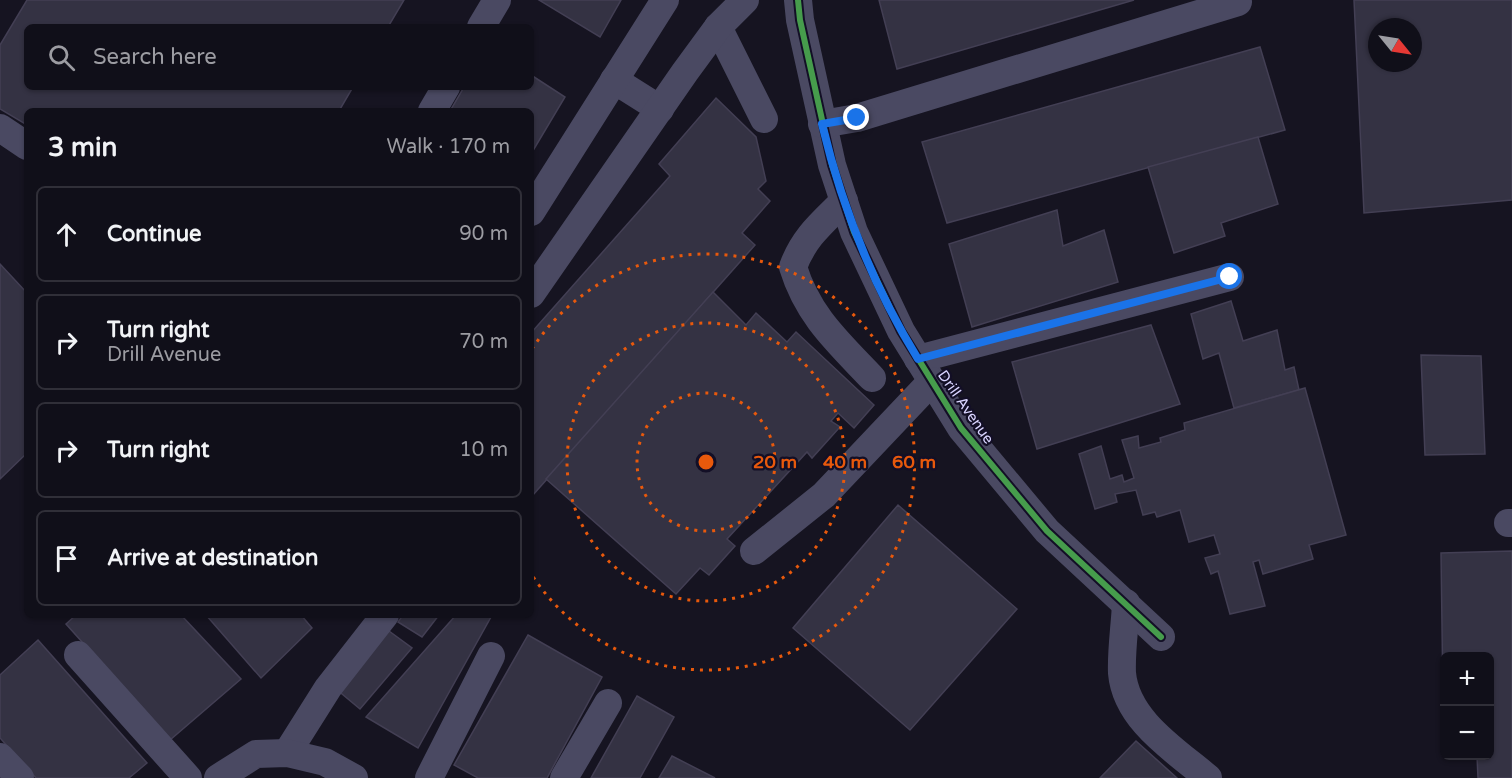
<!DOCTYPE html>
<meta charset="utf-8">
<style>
body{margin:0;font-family:"Varela Round",sans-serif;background:#1e1d26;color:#f1f3f6}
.controls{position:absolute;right:18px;bottom:18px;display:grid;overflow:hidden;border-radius:9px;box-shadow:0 2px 4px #0004}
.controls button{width:54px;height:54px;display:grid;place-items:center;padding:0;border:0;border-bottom:2px solid #302f38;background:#100f19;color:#f1f3f6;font:30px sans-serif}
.compass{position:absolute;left:1368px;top:18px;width:54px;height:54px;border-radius:50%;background:#100f19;box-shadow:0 2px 4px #0004;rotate:120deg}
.stop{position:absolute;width:18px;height:18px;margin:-14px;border:4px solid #1a73e8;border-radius:50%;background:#fff}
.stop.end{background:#1a73e8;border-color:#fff;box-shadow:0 2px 6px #0008}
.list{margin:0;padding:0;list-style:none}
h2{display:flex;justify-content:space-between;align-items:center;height:78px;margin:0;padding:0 24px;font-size:26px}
h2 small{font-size:20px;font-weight:400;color:#9c9ca2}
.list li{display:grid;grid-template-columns:39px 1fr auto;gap:18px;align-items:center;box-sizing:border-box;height:96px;margin:0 12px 12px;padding:0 12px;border:2px solid #302f38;border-radius:9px}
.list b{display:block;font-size:22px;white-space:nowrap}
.list p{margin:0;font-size:20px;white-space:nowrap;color:#9c9ca2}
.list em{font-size:20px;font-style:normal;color:#9c9ca2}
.icon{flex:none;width:33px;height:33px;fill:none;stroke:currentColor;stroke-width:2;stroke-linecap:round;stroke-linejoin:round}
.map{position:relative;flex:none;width:1512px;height:778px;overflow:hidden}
.search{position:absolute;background:#100f19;box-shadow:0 2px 4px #0004;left:24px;top:24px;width:510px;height:66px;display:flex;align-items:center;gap:15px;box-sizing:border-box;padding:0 21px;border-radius:9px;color:#9c9ca2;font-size:22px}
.panel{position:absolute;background:#100f19;box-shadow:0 2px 4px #0004;left:24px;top:108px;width:510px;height:510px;border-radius:9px}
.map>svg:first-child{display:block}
.building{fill:#343243;stroke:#433f54;stroke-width:1.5;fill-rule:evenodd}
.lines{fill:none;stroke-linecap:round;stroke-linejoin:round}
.minor{stroke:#4a4962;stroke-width:28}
.cycleway-casing{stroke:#130f26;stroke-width:10}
.cycleway{stroke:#469c4c;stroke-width:6}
.route{stroke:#1a73e8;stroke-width:8}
.ring{fill:none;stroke:#e8590c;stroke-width:3;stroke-dasharray:3 6}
.labels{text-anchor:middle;stroke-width:4.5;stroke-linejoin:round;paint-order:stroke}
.street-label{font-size:15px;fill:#d9d4ff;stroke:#130f26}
.centre{fill:#e8590c;stroke:#130f26;stroke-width:3}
.ring-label{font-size:18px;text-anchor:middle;font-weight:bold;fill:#e8590c;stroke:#130f26;stroke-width:4.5;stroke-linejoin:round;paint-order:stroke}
</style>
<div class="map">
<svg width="1512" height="778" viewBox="0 0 1512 778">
<rect width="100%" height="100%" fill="#161421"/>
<g class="building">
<polygon points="27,0 404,0 388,27 27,27 27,87 353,87 339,111 27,111 27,125 0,109 0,45"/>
<polygon points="539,0 621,0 600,37"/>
<polygon points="879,0 1134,0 897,69"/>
<path d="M1354,0H1512V200L1364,213ZM1377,27H1413V63H1377Z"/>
<polygon points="1260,47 1285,130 947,223 922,142"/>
<polygon points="531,75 565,97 531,154 531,111 450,111 464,87 531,87"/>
<polygon points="716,98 756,137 766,181 758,189 770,201 742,233 755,245 532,496 531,333 670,176 659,164"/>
<polygon points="1258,137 1278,204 1221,223 1225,236 1174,253 1148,167"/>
<polygon points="1057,210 1063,246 1104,230 1118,282 972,327 949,244"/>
<polygon points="0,264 27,293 27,453 0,479"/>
<polygon points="713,292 746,325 756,313 787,342 796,332 874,405 854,428 838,413 831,421 840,427 812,458 807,452 727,539 735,546 709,575 700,568 676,594 546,479"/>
<polygon points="1231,301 1243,341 1277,330 1285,370 1294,367 1299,390 1234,408 1219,353 1203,359 1191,314"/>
<polygon points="1151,325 1180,404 1037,449 1012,362"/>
<polygon points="1421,355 1481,356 1485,454 1425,455"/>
<polygon points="1305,388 1346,535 1309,545 1313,559 1263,574 1259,560 1253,562 1265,606 1230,614 1218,571 1211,574 1205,558 1220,554 1214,535 1189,542 1180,510 1157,517 1155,512 1143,515 1136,490 1115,494 1117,502 1095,509 1079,454 1101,446 1110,479 1122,475 1124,482 1134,478 1122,440 1138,436 1139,448 1161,442 1160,438 1185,430 1184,423"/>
<polygon points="898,505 1017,609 910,730 793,628"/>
<polygon points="1512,551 1512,778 1478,778 1477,756 1490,756 1490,656 1444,656 1444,698 1443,698 1441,553"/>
<polygon points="76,615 181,615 241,679 170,740 66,624"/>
<polygon points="206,615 301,615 312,628 261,678"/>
<polygon points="403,615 439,615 422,637 398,622"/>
<polygon points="456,615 488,615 491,617 418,748 366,717"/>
<polygon points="389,631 412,648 360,709 336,689"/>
<polygon points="528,635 602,677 547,778 478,778 454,765"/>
<polygon points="38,640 147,763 129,778 36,778 0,738 0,675"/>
<polygon points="637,696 674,717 640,778 591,778"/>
<polygon points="1136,741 1177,778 1100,778"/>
<polygon points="672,756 715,778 659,778"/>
</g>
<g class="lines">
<g class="minor">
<polyline points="798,0 800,20 832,165 854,232 901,331 961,428 1047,531 1161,637"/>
<polyline points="481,27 497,0"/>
<polyline points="718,27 764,119"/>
<polyline points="614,80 660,109"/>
<polyline points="432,111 446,87"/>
<polyline points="822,124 857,118 1238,2"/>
<polyline points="0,128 27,146"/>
<path d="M844,201C822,223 804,237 793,267C808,316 838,342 872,378"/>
<polyline points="531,212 665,0"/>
<polyline points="531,294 685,72 718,27 745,0"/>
<polyline points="918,359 1230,277"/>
<polyline points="1508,523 1512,523"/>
<polyline points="754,551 824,495 932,381"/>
<path d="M1126,603C1125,626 1121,651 1122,673C1126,720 1175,750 1208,778"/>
<polyline points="78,655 188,778"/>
<polyline points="287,753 328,688 385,615"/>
<polyline points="0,757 20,778"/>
<polyline points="218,778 256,754 287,753 325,762 354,778"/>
<polyline points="429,778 491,656"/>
<polyline points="564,778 608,703"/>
</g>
<g class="cycleway-casing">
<polyline id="cycleway" points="798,0 800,20 832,165 854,232 901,331 961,428 1047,531 1161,637"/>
</g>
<use href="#cycleway" class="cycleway"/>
</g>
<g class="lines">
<path class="route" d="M857,118L822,124C842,207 873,286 918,359L1230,277"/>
</g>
<g class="ring">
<circle cx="706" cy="462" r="69"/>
<circle cx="706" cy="462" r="139"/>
<path d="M532 349A208 208 0 1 1 532 575"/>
</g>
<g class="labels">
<g class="street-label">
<text transform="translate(966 407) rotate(55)" y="5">Drill Avenue</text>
</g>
</g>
<circle cx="706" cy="462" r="9" class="centre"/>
<g class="ring-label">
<text x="775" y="468">20 m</text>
<text x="845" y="468">40 m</text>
<text x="914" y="468">60 m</text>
</g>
</svg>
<div class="controls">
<button>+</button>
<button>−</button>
</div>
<svg class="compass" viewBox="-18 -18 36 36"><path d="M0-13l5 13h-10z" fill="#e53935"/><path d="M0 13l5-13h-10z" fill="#9c9ca2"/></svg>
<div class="stop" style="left:1230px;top:277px"></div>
<div class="stop end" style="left:857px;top:118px"></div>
<div class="search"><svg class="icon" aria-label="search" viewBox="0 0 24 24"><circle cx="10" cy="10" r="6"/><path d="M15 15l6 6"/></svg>Search here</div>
<section class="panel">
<h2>3 min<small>Walk · 170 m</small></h2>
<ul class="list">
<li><svg class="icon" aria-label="ahead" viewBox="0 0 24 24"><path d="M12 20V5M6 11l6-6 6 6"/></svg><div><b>Continue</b></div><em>90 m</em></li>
<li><svg class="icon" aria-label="right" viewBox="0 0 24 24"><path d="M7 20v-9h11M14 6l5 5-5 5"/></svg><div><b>Turn right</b><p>Drill Avenue</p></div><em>70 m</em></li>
<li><svg class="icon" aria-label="right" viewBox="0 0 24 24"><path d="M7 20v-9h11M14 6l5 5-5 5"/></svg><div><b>Turn right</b></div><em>10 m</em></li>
<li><svg class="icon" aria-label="arrive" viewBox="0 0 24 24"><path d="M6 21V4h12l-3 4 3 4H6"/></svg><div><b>Arrive at destination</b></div></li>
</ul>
</section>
</div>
